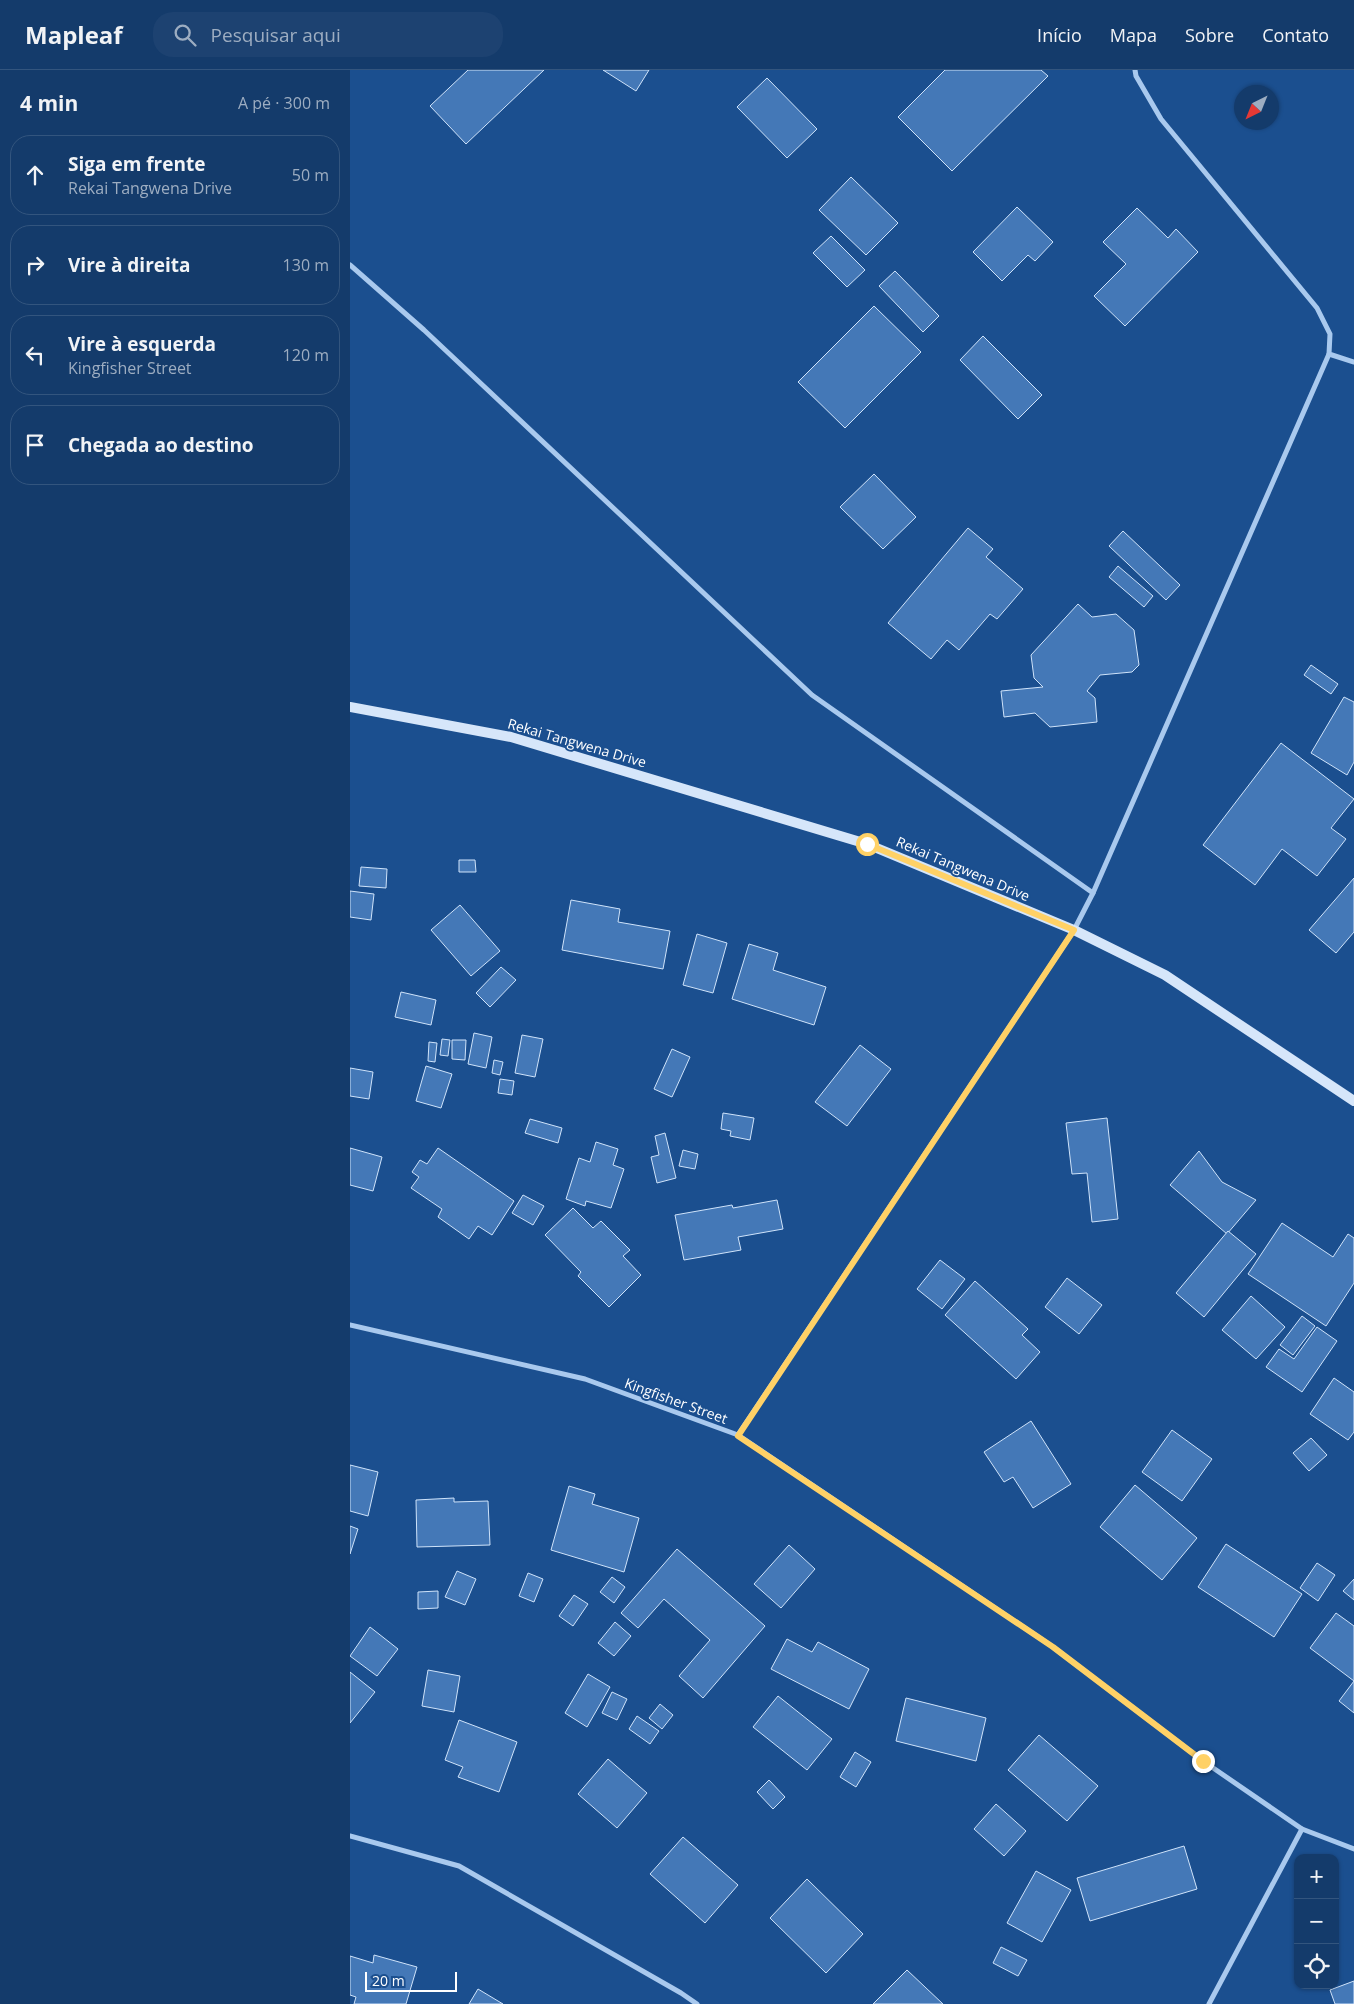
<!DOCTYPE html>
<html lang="pt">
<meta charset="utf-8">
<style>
body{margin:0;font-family:"Open Sans",sans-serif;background:#1d4271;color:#f1f3f6}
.controls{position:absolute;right:15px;bottom:15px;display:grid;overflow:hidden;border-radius:10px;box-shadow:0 1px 4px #0004}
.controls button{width:45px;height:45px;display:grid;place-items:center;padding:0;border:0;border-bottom:1px solid #33557e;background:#143b6b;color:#f1f3f6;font:25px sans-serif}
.compass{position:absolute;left:884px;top:15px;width:45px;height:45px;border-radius:50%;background:#143b6b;box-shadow:0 1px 4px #0004;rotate:223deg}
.scale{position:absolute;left:15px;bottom:12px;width:92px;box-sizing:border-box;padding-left:5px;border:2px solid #fff;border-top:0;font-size:14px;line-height:18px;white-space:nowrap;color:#fff;-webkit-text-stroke:4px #1b4f8f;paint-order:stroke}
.stop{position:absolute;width:15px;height:15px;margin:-11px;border:4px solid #ffd166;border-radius:50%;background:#fff}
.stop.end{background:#ffd166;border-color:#fff;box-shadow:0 1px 5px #0008}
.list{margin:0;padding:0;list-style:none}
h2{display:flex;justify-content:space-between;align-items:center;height:65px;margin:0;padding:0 20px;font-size:21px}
h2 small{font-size:16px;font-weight:400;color:#9dadc1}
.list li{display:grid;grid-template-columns:32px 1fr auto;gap:15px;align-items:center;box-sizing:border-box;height:80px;margin:0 10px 10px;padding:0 10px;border:1px solid #33557e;border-radius:20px}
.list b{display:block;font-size:19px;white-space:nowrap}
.list p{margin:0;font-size:16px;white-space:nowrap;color:#9dadc1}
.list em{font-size:16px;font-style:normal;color:#9dadc1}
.icon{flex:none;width:28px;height:28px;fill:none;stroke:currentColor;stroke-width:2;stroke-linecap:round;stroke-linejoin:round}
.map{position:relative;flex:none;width:1004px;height:1934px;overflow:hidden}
header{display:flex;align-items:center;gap:30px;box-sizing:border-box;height:70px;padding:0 25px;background:#143b6b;border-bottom:1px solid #33557e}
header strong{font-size:24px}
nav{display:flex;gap:28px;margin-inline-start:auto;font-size:18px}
.search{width:350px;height:45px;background:#1d4271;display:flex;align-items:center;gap:12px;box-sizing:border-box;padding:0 18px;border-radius:20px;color:#9dadc1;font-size:19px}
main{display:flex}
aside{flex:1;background:#143b6b}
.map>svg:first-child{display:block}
.building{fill:#4478b7;stroke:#cfe3fa}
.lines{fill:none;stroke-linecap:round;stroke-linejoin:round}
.street{stroke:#a9c9ee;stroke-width:5}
.secondary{stroke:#d6e6fa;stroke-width:10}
.route{stroke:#ffd166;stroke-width:6}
.labels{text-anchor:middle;stroke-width:4;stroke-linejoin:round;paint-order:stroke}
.street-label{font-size:14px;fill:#fff;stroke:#1b4f8f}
</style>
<header>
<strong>Mapleaf</strong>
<div class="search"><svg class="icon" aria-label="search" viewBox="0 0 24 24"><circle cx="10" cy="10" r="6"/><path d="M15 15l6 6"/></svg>Pesquisar aqui</div>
<nav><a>Início</a><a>Mapa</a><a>Sobre</a><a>Contato</a></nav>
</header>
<main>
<aside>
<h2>4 min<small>A pé · 300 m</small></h2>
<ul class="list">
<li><svg class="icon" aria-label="ahead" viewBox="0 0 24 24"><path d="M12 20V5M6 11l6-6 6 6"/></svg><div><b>Siga em frente</b><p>Rekai Tangwena Drive</p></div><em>50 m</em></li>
<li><svg class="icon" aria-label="right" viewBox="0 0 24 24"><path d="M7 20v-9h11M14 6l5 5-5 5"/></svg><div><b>Vire à direita</b></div><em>130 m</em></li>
<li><svg class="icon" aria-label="left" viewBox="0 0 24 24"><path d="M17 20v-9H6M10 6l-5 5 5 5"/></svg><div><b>Vire à esquerda</b><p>Kingfisher Street</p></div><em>120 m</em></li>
<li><svg class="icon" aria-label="arrive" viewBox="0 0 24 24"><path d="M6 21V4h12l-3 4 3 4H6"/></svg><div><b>Chegada ao destino</b></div></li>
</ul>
</aside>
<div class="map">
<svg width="1004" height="1934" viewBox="0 0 1004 1934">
<rect width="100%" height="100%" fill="#1b4f8f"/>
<g class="building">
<polygon points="118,0 194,0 116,74 80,36"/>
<polygon points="253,0 299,0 286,21"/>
<polygon points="595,0 691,0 698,6 602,101 548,47"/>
<polygon points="417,8 467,59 437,88 387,37"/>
<polygon points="501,107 548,153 516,185 469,140"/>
<polygon points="667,137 703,172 685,191 678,185 652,211 623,182"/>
<polygon points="787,138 818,168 826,159 848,182 775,256 744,226 776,194 753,172"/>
<polygon points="481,166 515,200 497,217 463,183"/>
<polygon points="545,201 589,246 573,262 529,216"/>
<polygon points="524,236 571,282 495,358 448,312"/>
<polygon points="633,266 692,325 668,349 610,290"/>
<polygon points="524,404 566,447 533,479 490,437"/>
<polygon points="618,458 643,479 636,487 673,519 647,549 640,544 609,580 597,570 581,589 538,553"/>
<polygon points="773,461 830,515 816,530 759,476"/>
<polygon points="768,496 803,526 794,537 759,507"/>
<polygon points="728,534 742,547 766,544 784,560 789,595 782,602 750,605 737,621 745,628 747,652 700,657 685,643 654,647 651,621 693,617 684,608 681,585"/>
<polygon points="961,595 988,614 981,624 954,605"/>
<polygon points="994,627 1004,632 1004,692 997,705 961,683"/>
<polygon points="931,673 1004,729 981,758 996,769 967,806 932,779 905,815 853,775"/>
<polygon points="109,790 125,790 126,802 109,802"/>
<polygon points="11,797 37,799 36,818 9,816"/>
<polygon points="1004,808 1004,862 986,883 959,860"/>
<polygon points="0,821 24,824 21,850 0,847"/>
<polygon points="221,830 270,839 268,852 320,861 313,899 212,880"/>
<polygon points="110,835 150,881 121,906 81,860"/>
<polygon points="347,864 377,873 363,923 333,915"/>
<polygon points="399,874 428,883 423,900 476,917 464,955 382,929"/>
<polygon points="151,897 166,910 140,937 126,923"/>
<polygon points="51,922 86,930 81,955 45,947"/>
<polygon points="124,963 142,967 136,998 118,994"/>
<polygon points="172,965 193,969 185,1007 165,1003"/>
<polygon points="92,969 100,970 98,986 90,985"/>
<polygon points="102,970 116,970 115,990 102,989"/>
<polygon points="79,972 87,973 85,992 78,991"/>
<polygon points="510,975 541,999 497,1056 465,1032"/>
<polygon points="322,979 340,987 322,1027 304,1019"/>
<polygon points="144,990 153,992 150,1005 142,1003"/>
<polygon points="76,996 102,1004 91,1038 66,1031"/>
<polygon points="0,998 23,1002 19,1029 0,1026"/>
<polygon points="150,1009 164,1011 162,1025 148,1023"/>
<polygon points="373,1043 404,1048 400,1070 380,1066 381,1061 371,1059"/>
<polygon points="757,1048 768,1149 742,1152 737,1103 722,1104 716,1053"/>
<polygon points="180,1049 212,1058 208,1073 175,1063"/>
<polygon points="315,1063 326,1108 307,1113 301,1087 309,1085 305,1066"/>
<polygon points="246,1072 268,1079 263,1095 274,1099 261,1138 236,1131 235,1136 216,1129 229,1088 240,1092"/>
<polygon points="0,1078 32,1087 23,1121 0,1115"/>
<polygon points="88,1078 164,1131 142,1165 128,1156 119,1169 88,1147 92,1139 61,1118 69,1107 62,1102 70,1090 77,1094"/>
<polygon points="333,1080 348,1084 345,1099 329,1096"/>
<polygon points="849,1081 872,1112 906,1130 877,1164 820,1115"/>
<polygon points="173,1125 194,1136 183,1155 162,1143"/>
<polygon points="427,1130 433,1159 388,1167 391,1180 334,1190 325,1145 382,1135 383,1138"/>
<polygon points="223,1138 243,1158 251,1151 280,1180 273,1186 291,1205 259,1237 228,1206 231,1202 195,1165"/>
<polygon points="932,1153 983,1187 998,1164 1004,1168 1004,1213 976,1256 898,1204"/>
<polygon points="878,1161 906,1184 854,1247 826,1223"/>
<polygon points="590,1190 615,1209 592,1239 567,1219"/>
<polygon points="717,1208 752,1235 729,1264 695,1237"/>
<polygon points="625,1211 678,1259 672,1265 690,1282 666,1309 595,1245"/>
<polygon points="901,1226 935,1257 906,1289 872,1260"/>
<polygon points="952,1246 965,1256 943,1285 930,1275"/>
<polygon points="967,1257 987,1271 952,1322 916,1297 929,1279 944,1289"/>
<polygon points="984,1308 1004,1322 1004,1362 998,1370 960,1344"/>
<polygon points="681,1351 721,1414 683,1438 663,1407 654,1412 634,1382"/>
<polygon points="822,1360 862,1389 832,1431 792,1402"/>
<polygon points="961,1368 977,1385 959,1401 943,1383"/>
<polygon points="0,1395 28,1402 18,1446 0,1441"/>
<polygon points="785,1415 847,1468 812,1510 750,1457"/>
<polygon points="219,1416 245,1424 242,1434 289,1448 274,1502 201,1480"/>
<polygon points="104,1428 104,1432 138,1431 140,1475 67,1477 66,1430"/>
<polygon points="0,1456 8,1459 0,1484"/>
<polygon points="876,1474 952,1524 924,1567 848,1517"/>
<polygon points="439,1475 465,1499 431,1538 404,1514"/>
<polygon points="327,1479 415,1556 353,1628 329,1606 360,1570 314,1529 288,1558 271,1543"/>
<polygon points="967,1493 985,1505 968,1531 950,1518"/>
<polygon points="107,1501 126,1509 115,1535 95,1527"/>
<polygon points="178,1503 193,1509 184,1532 169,1526"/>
<polygon points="262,1507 275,1517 264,1533 250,1522"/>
<polygon points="1004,1509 1004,1530 993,1521"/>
<polygon points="88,1521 88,1538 68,1539 68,1522"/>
<polygon points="224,1525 238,1534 223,1556 209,1546"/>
<polygon points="986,1543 1004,1556 1004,1643 989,1631 1004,1611 960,1578"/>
<polygon points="265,1552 281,1566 264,1586 248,1573"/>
<polygon points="20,1557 48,1579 27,1606 0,1586"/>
<polygon points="437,1569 462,1582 468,1572 519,1599 499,1639 421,1599"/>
<polygon points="78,1600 110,1606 104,1642 72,1636"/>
<polygon points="0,1602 25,1622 0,1653"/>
<polygon points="238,1604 260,1617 237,1657 215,1643"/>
<polygon points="262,1622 277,1629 267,1650 252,1643"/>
<polygon points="428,1626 482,1669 457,1700 403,1657"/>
<polygon points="556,1628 636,1648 626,1691 546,1671"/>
<polygon points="310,1634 323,1645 312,1659 299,1648"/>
<polygon points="287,1646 309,1661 300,1674 279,1659"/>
<polygon points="109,1650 167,1672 149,1722 108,1707 113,1697 95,1690"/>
<polygon points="689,1665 748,1716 717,1751 658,1700"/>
<polygon points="505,1682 521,1692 506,1717 490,1707"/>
<polygon points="258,1689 297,1723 267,1758 228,1724"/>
<polygon points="419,1710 435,1727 423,1739 407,1722"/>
<polygon points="646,1734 676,1761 654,1786 624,1759"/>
<polygon points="333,1767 388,1815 355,1853 300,1804"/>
<polygon points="834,1776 847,1819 740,1851 727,1808"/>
<polygon points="686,1801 721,1820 692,1872 657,1853"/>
<polygon points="457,1809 513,1864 476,1903 420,1848"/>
<polygon points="651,1877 677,1890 668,1906 643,1893"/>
<polygon points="24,1885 67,1897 56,1934 4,1934 6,1927 0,1925 0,1886 23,1893"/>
<polygon points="557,1900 593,1934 523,1934"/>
<polygon points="1004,1911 1004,1934 985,1934 980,1920"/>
<polygon points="128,1919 153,1934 119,1934"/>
</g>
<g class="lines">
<g class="street">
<polyline points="785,0 786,6 811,49 967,238 980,264 979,284 1004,292"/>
<polyline points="0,195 74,260 462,625 743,823 724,860 388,1365"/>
<polyline points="743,823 979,284"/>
<polyline points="0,1255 235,1309 388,1365 703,1577 853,1691 952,1759 1004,1779"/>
<polyline points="0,1766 109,1796 331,1923 347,1934"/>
<polyline points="859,1934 952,1759"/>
</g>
<polyline class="secondary" points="0,637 161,667 517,774 724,860 815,905 1004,1031"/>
</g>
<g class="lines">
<polyline class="route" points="517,774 724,860 388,1366 703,1577 853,1691"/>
</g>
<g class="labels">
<g class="street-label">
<text transform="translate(227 673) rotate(16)" y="5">Rekai Tangwena Drive</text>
<text transform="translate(613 799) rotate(23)" y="5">Rekai Tangwena Drive</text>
<text transform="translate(326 1331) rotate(20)" y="5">Kingfisher Street</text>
</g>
</g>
</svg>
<div class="controls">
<button>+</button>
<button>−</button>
<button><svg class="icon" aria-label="locate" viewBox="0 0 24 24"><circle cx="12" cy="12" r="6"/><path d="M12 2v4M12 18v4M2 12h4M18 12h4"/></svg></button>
</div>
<svg class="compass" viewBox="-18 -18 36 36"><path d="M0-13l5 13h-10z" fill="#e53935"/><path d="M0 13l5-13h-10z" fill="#9dadc1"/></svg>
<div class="scale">20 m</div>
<div class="stop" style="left:517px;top:774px"></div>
<div class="stop end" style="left:853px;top:1691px"></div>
</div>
</main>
